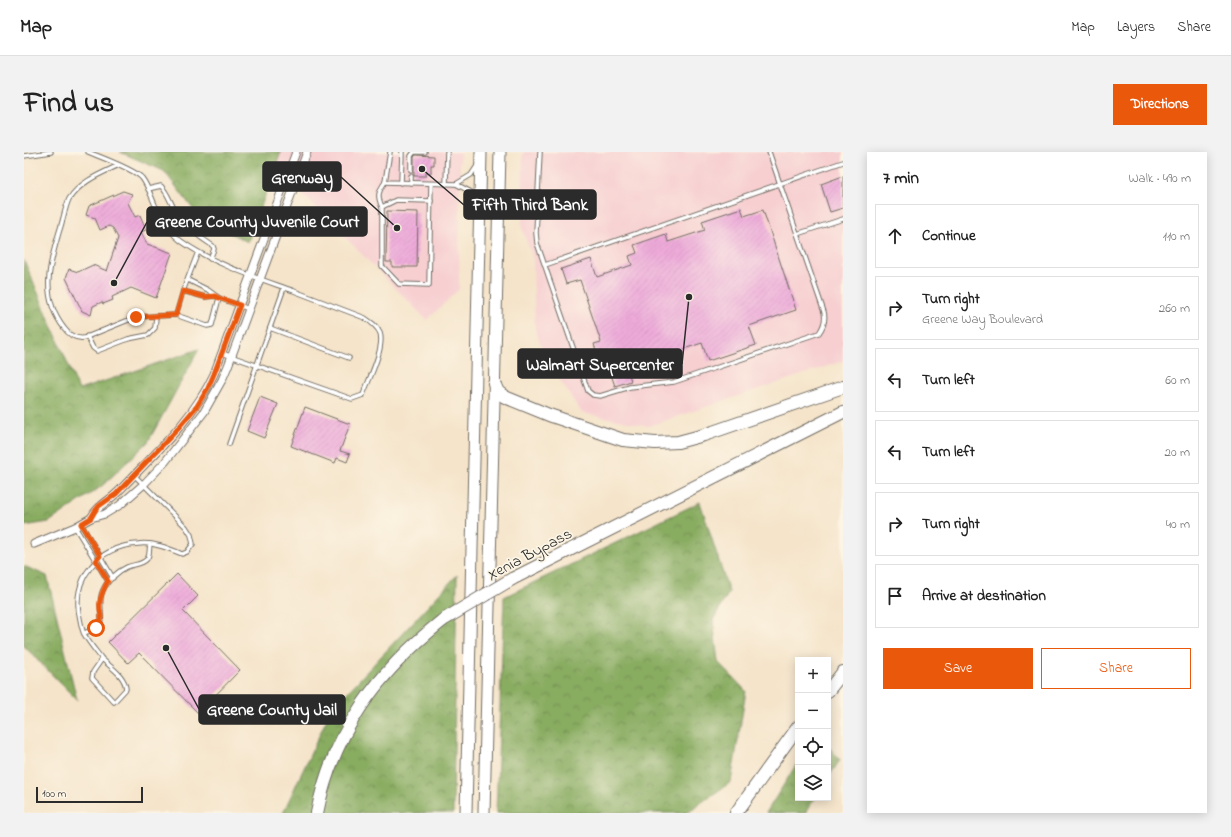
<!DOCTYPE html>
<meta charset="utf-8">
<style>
body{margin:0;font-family:"Indie Flower",sans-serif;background:#f2f2f2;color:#222}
.controls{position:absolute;right:12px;bottom:12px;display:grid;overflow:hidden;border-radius:0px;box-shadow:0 2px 10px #0003}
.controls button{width:36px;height:36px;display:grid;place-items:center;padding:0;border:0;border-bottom:1px solid #e0e0e0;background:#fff;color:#222;font:20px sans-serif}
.scale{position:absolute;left:12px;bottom:10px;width:107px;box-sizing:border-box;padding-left:4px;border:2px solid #2b2b2b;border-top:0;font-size:11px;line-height:14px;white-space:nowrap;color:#2b2b2b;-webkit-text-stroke:3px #fcf5e5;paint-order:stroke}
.stop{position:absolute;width:12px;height:12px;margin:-9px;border:3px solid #ea580c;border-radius:50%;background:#fff}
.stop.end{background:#ea580c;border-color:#fff;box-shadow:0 1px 4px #0008}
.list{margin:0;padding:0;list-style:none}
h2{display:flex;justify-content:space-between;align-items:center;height:52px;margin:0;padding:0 16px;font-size:17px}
h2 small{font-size:13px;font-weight:400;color:#767676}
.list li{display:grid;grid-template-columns:26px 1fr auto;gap:12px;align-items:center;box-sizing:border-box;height:64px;margin:0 8px 8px;padding:0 8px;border:1px solid #e0e0e0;border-radius:0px}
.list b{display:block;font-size:15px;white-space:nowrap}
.list p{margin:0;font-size:13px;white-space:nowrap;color:#767676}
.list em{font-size:13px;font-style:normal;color:#767676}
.actions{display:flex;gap:8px;padding:12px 16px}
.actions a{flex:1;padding:9px 0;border:1px solid #ea580c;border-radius:0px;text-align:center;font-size:14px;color:#ea580c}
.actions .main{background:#ea580c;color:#fff}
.icon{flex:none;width:22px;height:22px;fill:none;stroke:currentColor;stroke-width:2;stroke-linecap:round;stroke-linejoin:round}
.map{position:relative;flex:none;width:819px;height:661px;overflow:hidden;border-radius:0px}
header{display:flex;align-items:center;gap:24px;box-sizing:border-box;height:56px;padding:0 20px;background:#fff;border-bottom:1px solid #e0e0e0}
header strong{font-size:19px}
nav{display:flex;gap:22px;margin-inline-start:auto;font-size:14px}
.intro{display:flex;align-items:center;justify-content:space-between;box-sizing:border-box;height:96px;padding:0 24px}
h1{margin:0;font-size:28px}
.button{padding:10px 18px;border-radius:0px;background:#ea580c;color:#fff;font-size:14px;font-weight:700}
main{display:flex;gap:24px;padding:0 24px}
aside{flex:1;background:#fff;border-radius:0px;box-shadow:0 2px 10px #0003}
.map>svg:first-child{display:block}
.built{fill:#f7cfd1}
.forest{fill:url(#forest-crowns);stroke:#5a6c46}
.building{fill:url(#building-hatch)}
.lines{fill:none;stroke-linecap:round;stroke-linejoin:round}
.lane-casing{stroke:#726c63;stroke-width:5.5}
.street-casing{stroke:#726c63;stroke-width:9}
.primary-casing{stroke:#726c63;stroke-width:13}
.highway-casing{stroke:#726c63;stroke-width:14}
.lane{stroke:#fff;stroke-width:3.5}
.street{stroke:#fff;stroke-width:7}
.primary{stroke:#fff;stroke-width:11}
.highway{stroke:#fff;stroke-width:12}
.highway-bridge-casing{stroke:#726c63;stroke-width:14;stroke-linecap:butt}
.highway-bridge{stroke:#fff;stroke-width:12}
.route{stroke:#ea580c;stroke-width:5}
.labels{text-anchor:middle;stroke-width:3.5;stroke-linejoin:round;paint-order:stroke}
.street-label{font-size:16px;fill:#2b2b2b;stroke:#fcf5e5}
.leader{fill:none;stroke:#2b2b2b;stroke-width:1.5}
.callout-dot{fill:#2b2b2b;stroke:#fcf5e5;stroke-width:1.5}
.callout{fill:#2b2b2b;stroke:#2b2b2b;stroke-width:1.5}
.callout-label{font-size:17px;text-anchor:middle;font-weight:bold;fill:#fff}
</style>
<header>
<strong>Map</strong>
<nav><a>Map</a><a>Layers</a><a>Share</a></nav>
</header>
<div class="intro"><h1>Find us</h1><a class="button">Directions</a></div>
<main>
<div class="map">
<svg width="819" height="661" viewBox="0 0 819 661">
<defs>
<pattern id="forest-crowns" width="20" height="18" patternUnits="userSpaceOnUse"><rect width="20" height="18" fill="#88ac61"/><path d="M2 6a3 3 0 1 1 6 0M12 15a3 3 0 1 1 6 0" fill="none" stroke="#6f8c50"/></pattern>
<pattern id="building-hatch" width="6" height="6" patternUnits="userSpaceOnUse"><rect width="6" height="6" fill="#eeabda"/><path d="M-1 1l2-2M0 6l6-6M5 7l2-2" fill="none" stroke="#cc93bb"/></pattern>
</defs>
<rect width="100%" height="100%" fill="#fcf5e5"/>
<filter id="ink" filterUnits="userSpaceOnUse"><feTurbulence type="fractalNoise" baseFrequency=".025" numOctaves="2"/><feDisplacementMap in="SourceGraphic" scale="8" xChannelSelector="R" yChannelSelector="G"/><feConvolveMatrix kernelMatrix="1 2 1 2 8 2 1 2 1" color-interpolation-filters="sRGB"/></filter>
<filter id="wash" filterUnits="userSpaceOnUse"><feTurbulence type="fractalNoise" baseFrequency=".012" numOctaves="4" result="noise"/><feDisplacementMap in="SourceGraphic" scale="16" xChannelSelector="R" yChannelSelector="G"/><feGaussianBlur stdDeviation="0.9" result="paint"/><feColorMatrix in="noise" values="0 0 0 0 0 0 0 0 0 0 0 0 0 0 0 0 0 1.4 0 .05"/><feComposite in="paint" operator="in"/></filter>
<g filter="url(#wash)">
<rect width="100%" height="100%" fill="#f5e4ca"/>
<g class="built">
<polygon points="237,0 436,0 435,137 403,168"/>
<polygon points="499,0 819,0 819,209 625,274 558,261 522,207 511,177 509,107 498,76"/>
</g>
<g class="forest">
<polygon points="96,0 257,0 224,90 176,66 140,19"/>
<polygon points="0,108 55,238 175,197 124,290 78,334 25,370 0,374"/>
<polygon points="676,350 705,440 689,468 694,510 722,539 707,630 662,661 472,661 480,445"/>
<polygon points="0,414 23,424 53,548 0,494"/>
<polygon points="433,423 429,661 259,661 307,558"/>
<polygon points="804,594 816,608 804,626"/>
<polygon points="774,610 774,646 791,646 781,661 742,661"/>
</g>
<g id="blocks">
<g class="building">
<polygon points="392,3 410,4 410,13 407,13 407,21 402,21 402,24 390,24 390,5"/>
<polygon points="819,24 819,56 806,60 797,32"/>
<polygon points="99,39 108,42 104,51 111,65 116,63 122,78 117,80 123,92 148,101 132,146 107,136 88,145 89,148 79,152 78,150 69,154 67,163 58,159 42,126 45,117 54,120 69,113 83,119 94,86 89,76 85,74 76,78 71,66 62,63 65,54"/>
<polygon points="717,56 720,64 739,58 772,158 725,174 732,193 684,209 678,191 603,216 607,229 591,234 580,203 574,205 570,192 577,190 556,128 542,132 537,117 567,107 573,125 608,113 605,104 613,101 610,93 642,82 644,90 681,78 678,69"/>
<polygon points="363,59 394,60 393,115 368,115 368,110 362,110"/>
<polygon points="236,245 254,252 240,286 223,279"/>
<polygon points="281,255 326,272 316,299 326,302 323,310 313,306 311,311 267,294"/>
<polygon points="153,422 174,444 159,459 216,518 174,561 115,501 104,511 84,490"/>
</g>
</g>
</g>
<g filter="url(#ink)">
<use href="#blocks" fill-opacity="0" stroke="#726c63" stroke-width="1"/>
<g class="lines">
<g class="lane-casing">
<g id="lane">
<path d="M64,0C76,5 110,17 118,26C124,34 127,44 131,53C137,66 145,80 157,89C191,113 231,125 270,139C294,148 317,157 341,166C347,170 353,174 356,181C361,196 344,229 339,243L328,247L198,201"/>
<polyline points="366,0 361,30 432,32 447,40 453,49"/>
<path d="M516,0L512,81L513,91L564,239L569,243L576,244L606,235L650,230L795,181C800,174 802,168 800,160L745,0"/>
<polyline points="0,4 27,0"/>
<path d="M95,13C76,22 57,29 45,47C41,56 39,68 36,77C26,111 15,144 40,176C45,183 51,187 60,186L112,165L152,163L183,174L188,173L195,146"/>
<polyline points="387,18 387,4 390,0 401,0"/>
<path d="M361,30C354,40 353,44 358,55V114L375,132L405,133L407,32"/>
<polyline points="377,31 378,0"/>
<polyline points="387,31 387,24"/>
<polyline points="422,32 423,0"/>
<polyline points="432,32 447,23 453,14"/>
<path d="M124,37L137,34C144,41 146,50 151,58C161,74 173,84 189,94L190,97L186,107"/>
<polyline points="358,55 372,48 407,49"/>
<polyline points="773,82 819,67"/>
<polyline points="521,113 819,10"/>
<polyline points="164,128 184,138 195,146 225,157"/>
<polyline points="159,139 181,145 191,144"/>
<polyline points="152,163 159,139 174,100"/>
<polyline points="246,176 325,206"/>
<polyline points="63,184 69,196 73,199 104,187 124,183 131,176 132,164"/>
<polyline points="205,292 260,136"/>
<polyline points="57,372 89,426"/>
<polyline points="51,375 84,429"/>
<path d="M60,481C65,479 73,477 76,472C80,465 73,450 79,438C83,429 94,419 103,415C110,412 118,413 123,407C126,404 125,397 126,392"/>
<path d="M78,507C88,516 101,524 102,537L90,550L68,526L69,520L78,507C72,499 65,491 60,482C58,478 57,472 56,467C46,428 74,394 114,392C129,390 144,396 158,402L163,400L169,392L167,383L162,375L110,323"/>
</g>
</g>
<g class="street-casing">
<g id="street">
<path d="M67,366C73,354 85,349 95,339C129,303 169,268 190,222L272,0"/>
<polyline points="10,392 51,375 67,366 81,362 96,353 120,332 141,310 180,260 198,228 204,214 283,0"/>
</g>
</g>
<g class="primary-casing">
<g id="primary">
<polyline points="442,661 457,0"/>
<polyline points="460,661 476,0"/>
</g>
</g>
<g class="highway-casing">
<g id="highway">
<polyline points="470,231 474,240 481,245 525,263 599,288 631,291 654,290 680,283 819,235"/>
<polyline points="488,427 819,260"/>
<polyline points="804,539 819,520"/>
<path d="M293,661C309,579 355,519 419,468"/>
<polyline points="712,661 774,575"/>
</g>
</g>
<use href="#lane" class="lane"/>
<use href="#street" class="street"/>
<use href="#primary" class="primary"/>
<use href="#highway" class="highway"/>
<g class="highway-bridge-casing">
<polyline id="highway-bridge" points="419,468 488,427"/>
</g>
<use href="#highway-bridge" class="highway-bridge"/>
</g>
</g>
<g class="lines" filter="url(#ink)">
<path class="route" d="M72,476C82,467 74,461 76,450C77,442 80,436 84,429L72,409L76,404L57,372L67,366L71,359L75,354L92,342L150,281L173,254L184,236L190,222L216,153L195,146L191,144L181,145L159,139L152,163L112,165"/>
</g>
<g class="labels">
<g class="street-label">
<text transform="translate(505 401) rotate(-28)" y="6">Xenia Bypass</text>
</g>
</g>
<path class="leader" d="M373 76L317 25M398 17L440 53M90 131L123 70M665 145L658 212M142 496L175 557"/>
<g class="callout-dot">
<circle cx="373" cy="76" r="4"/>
<circle cx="398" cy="17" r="4"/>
<circle cx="90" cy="131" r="4"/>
<circle cx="665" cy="145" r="4"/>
<circle cx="142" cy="496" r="4"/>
</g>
<g class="callout">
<rect x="239" y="10" width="78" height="29" rx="4"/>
<rect x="440" y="38" width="132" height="29" rx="4"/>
<rect x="123" y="55" width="220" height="29" rx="4"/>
<rect x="494" y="197" width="164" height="29" rx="4"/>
<rect x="175" y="543" width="146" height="29" rx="4"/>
</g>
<g class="callout-label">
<text x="278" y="31">Grenway</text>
<text x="506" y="58">Fifth Third Bank</text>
<text x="233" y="75">Greene County Juvenile Court</text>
<text x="576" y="218">Walmart Supercenter</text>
<text x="248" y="563">Greene County Jail</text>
</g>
</svg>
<div class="controls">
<button>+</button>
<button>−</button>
<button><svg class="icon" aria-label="locate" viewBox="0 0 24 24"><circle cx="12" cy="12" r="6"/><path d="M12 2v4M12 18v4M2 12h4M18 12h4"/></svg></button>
<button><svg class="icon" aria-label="layers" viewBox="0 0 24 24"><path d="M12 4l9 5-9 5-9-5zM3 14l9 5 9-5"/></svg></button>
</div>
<div class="scale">100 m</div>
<div class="stop" style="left:72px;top:476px"></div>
<div class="stop end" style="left:112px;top:165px"></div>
</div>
<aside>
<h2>7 min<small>Walk · 490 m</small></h2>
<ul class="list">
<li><svg class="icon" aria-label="ahead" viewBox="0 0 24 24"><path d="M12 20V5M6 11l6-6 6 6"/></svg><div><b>Continue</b></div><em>110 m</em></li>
<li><svg class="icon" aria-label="right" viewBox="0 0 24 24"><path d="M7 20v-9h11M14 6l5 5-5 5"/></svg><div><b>Turn right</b><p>Greene Way Boulevard</p></div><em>260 m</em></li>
<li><svg class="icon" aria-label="left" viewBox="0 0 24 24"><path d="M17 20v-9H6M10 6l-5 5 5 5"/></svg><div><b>Turn left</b></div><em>60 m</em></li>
<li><svg class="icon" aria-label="left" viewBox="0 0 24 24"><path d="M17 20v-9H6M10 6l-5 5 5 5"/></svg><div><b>Turn left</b></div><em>20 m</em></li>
<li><svg class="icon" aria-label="right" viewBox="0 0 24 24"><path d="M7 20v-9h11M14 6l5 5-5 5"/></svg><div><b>Turn right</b></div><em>40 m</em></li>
<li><svg class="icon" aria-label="arrive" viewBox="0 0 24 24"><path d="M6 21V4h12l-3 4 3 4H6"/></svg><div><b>Arrive at destination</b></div></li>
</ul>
<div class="actions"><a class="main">Save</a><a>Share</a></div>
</aside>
</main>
